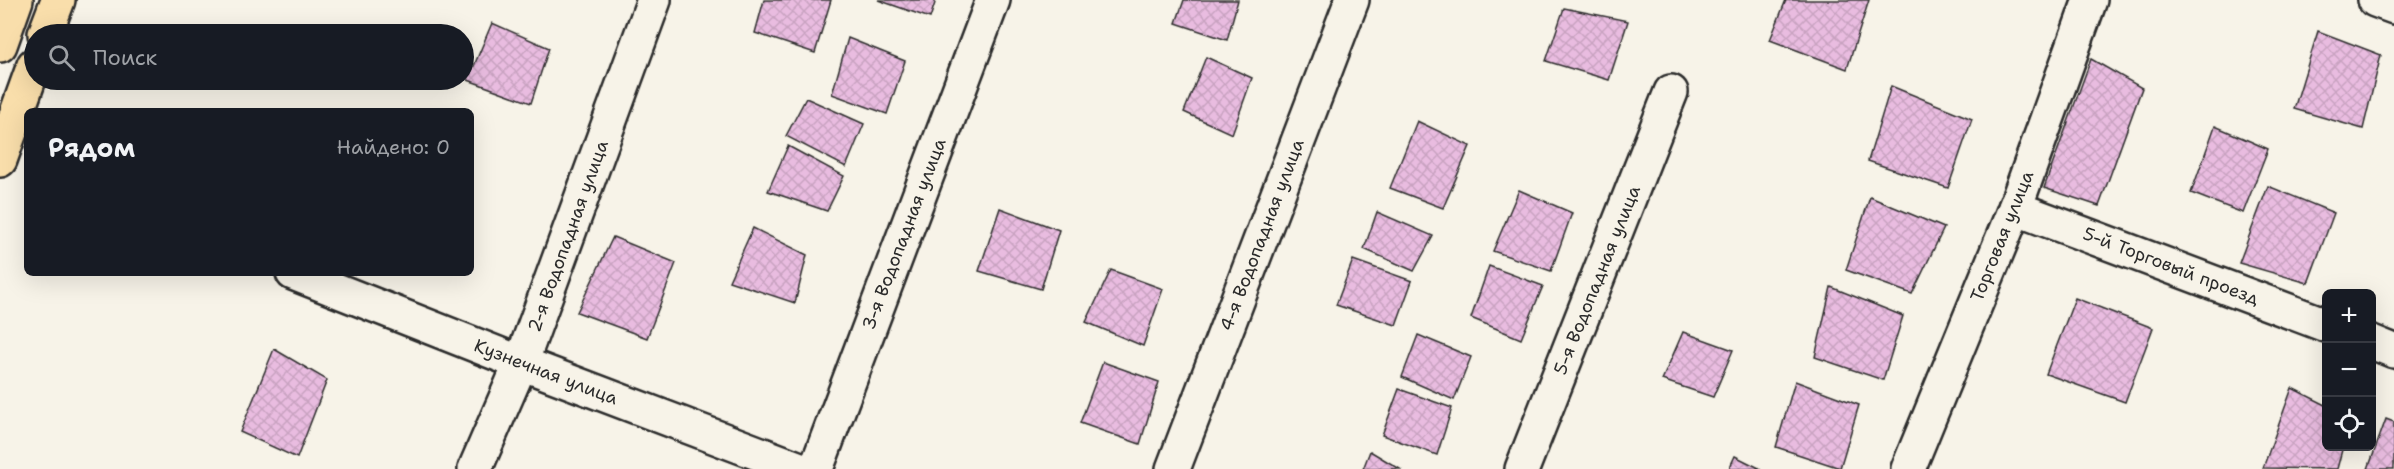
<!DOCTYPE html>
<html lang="ru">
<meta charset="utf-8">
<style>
body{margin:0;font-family:"Shantell Sans",sans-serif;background:#20242c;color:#f1f3f6}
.controls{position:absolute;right:18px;bottom:18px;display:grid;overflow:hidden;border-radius:9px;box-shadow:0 6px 24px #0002}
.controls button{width:54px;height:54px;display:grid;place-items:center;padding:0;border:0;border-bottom:2px solid #363941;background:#171b24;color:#f1f3f6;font:30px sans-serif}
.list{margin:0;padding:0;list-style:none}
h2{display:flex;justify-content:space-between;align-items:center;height:78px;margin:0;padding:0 24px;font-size:26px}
h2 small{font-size:20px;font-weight:400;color:#9ea1a6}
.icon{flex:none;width:33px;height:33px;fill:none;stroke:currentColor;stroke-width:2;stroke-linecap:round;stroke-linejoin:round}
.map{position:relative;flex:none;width:2394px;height:469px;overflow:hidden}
.search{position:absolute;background:#171b24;box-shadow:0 6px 24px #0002;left:24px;top:24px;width:450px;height:66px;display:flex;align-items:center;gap:15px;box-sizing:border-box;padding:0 21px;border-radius:33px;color:#9ea1a6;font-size:22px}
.panel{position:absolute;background:#171b24;box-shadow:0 6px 24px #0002;left:24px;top:108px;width:450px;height:168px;border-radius:9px}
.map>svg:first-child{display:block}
.building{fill:url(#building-cross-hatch);stroke:#2b2b2b;stroke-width:1.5}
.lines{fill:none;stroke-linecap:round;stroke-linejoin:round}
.minor-casing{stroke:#2b2b2b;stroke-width:38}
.primary-casing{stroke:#2b2b2b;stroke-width:38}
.minor{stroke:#f7f3e8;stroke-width:33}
.primary{stroke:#f9deab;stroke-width:33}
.labels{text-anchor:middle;stroke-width:4.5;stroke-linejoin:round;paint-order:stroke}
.street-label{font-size:18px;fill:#2b2b2b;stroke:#f7f3e8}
</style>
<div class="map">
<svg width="2394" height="469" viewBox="0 0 2394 469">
<defs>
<pattern id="building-cross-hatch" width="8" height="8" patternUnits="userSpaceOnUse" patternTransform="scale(1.5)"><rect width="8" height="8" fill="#e9bce0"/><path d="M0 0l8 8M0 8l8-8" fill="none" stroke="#c8a2c0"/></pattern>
</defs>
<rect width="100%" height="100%" fill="#f7f3e8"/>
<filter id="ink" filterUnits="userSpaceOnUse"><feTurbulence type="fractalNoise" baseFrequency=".0167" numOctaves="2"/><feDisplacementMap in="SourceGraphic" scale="12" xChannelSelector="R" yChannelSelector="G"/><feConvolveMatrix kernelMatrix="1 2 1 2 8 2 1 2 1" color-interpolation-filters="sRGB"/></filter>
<g filter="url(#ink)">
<g class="building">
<polygon points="764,0 831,0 815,53 755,33"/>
<polygon points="878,0 936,0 930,18"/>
<polygon points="1184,0 1238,0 1227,40 1176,23"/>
<polygon points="1786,0 1869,0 1847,69 1770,40"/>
<polygon points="1564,8 1628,21 1609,80 1546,61"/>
<polygon points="492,23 549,48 531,103 468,80"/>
<polygon points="2318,31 2381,55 2363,129 2294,109"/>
<polygon points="848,38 905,61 887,114 832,94"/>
<polygon points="1206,57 1252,78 1232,134 1184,112"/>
<polygon points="2091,59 2142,88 2099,206 2044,188"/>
<polygon points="1891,86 1972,119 1948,188 1868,161"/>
<polygon points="806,98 864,124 846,167 786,136"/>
<polygon points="1417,121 1470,146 1443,208 1390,188"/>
<polygon points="2215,126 2268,149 2243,213 2191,193"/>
<polygon points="788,146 844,176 827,211 768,191"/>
<polygon points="2268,186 2334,213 2308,283 2239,263"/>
<polygon points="1519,190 1572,213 1551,271 1493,251"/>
<polygon points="1870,197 1944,228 1912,294 1846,270"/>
<polygon points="1000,208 1059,230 1041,289 979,271"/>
<polygon points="1377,212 1433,236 1414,271 1364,249"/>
<polygon points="753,228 807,255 795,303 729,281"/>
<polygon points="613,237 676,263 647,338 577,312"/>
<polygon points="1353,260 1412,281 1396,325 1336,305"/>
<polygon points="1489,266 1543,286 1521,339 1471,318"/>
<polygon points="1111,270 1163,289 1143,346 1086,322"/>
<polygon points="1831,287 1903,316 1883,380 1815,357"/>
<polygon points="2075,298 2153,328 2125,402 2046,374"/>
<polygon points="1683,332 1733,350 1713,397 1662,380"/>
<polygon points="1418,335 1471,357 1454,400 1402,377"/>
<polygon points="274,349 327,380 297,458 240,432"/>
<polygon points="1103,362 1159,382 1140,444 1080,423"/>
<polygon points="1795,381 1859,405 1840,468 1776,447"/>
<polygon points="2292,388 2326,405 2326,446 2343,446 2337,469 2263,468"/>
<polygon points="1399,389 1452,408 1437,455 1382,435"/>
<polygon points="2386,419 2394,422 2394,469 2368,469"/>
<polygon points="1370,451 1400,469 1363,469"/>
<polygon points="1735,456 1761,469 1729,469"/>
</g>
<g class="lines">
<g class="minor-casing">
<g id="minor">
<polyline points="2375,0 2394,7"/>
<polyline points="2015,208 2326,325"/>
<polyline points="293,273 521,363 800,469"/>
<polyline points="2372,342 2394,351"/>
<polyline points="475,469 521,363 654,0"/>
<polyline points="816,469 993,0"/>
<polyline points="1173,469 1352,0"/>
<polyline points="1522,469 1671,92"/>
<polyline points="1908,469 2015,208 2090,0"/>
</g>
</g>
<g class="primary-casing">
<g id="primary">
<polyline points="45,34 58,0"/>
<polyline points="0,45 16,0"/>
<polyline points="0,160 34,65"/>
</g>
</g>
<use href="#minor" class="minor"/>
<use href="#primary" class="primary"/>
</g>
</g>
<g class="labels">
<g class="street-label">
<text transform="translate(904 234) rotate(-69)" y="6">3-я Водопадная улица</text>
<text transform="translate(1262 235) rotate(-69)" y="6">4-я Водопадная улица</text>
<text transform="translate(568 236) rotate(-70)" y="6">2-я Водопадная улица</text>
<text transform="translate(2002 236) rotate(-68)" y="6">Торговая улица</text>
<text transform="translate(2171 266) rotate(21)" y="6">5-й Торговый проезд</text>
<text transform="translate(1597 280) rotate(-68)" y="6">5-я Водопадная улица</text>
<text transform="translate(546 372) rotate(21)" y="6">Кузнечная улица</text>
</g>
</g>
</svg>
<div class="controls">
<button>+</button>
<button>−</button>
<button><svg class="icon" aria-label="locate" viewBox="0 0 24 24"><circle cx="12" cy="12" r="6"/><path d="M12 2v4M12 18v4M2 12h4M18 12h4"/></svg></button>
</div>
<div class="search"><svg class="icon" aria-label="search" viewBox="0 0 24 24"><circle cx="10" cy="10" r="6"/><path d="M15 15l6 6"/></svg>Поиск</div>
<section class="panel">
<h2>Рядом<small>Найдено: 0</small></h2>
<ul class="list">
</ul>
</section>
</div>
